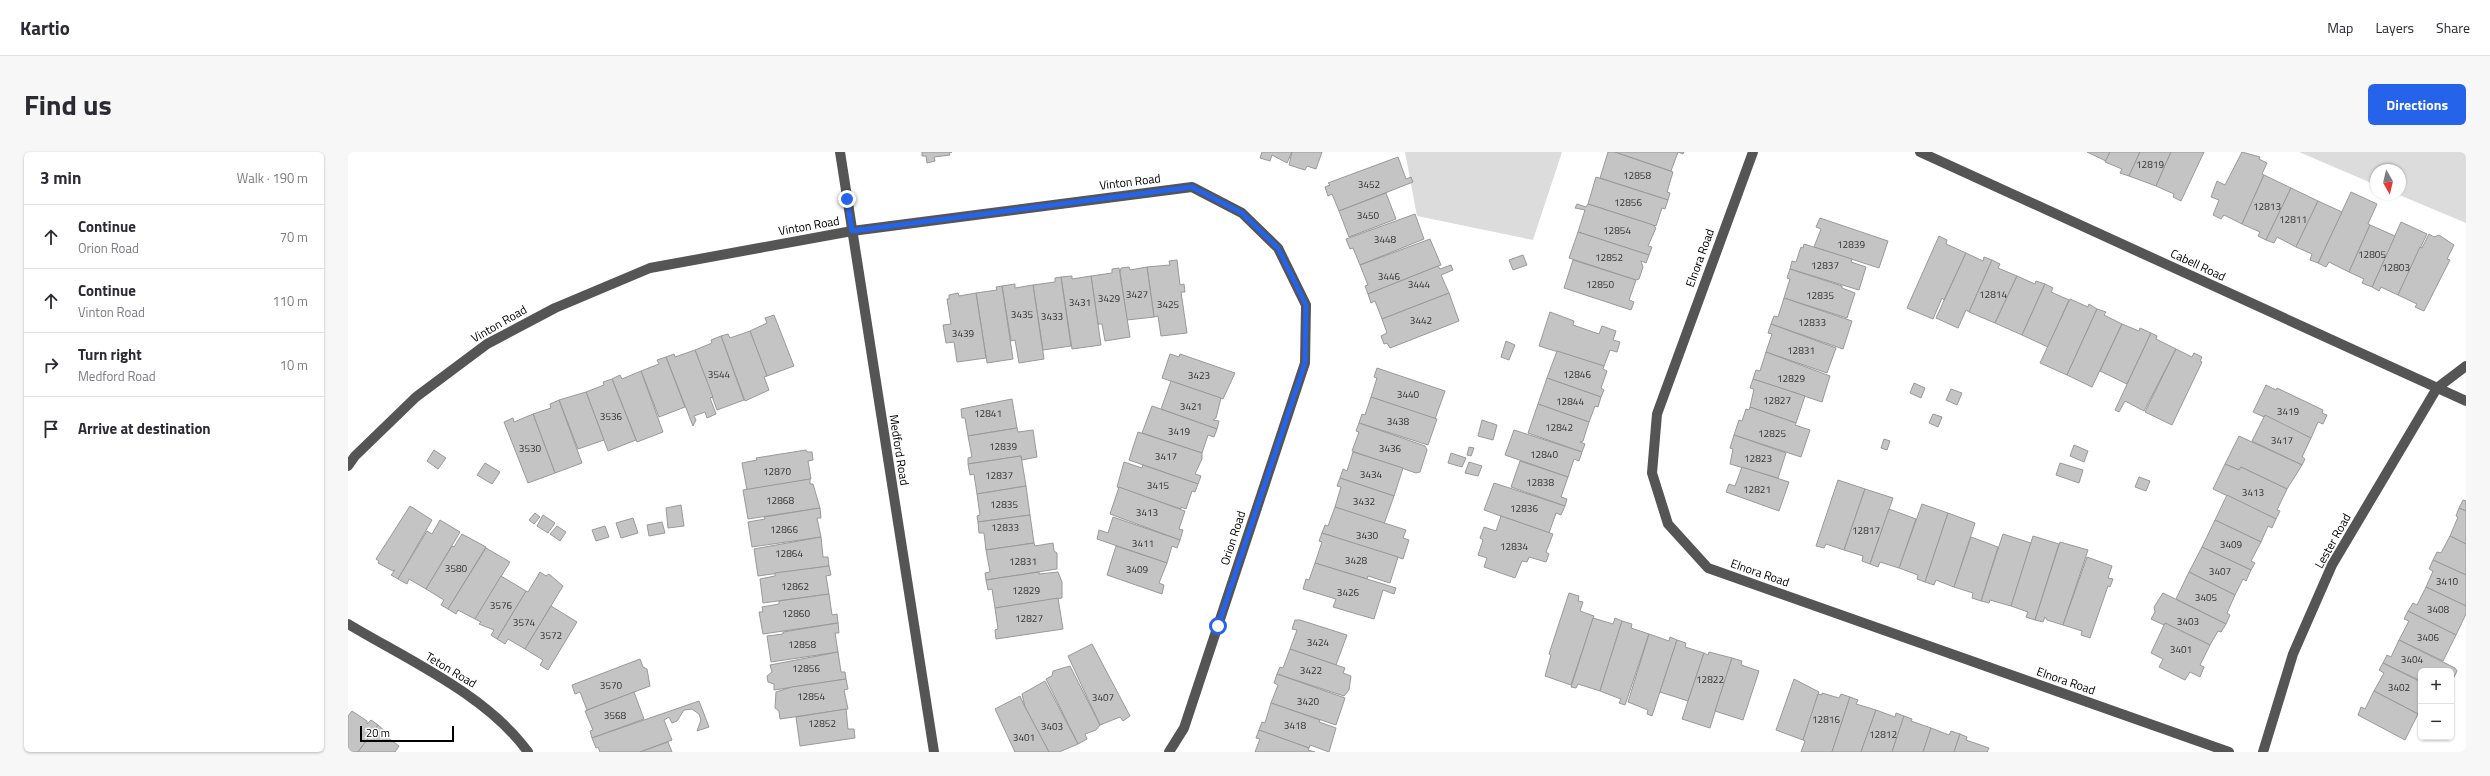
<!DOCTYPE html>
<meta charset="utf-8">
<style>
body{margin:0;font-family:"Titillium Web",sans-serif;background:#f7f7f7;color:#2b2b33}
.controls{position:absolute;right:12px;bottom:12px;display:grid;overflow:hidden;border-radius:6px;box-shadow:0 1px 3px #0004}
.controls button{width:36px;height:36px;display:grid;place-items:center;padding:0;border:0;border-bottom:1px solid #e1e1e2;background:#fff;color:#2b2b33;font:20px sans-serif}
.compass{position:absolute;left:2022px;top:12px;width:36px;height:36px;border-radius:50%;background:#fff;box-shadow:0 1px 3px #0004;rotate:172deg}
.scale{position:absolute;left:12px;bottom:10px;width:94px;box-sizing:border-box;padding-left:4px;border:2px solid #000;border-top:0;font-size:11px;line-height:14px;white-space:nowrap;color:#000;-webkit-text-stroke:3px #fff;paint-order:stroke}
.stop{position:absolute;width:12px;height:12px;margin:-9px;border:3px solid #2563eb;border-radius:50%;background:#fff}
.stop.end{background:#2563eb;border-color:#fff;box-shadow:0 1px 4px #0008}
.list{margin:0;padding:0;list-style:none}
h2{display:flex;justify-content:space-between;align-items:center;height:52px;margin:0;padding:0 16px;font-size:17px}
h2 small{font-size:13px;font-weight:400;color:#7c7c81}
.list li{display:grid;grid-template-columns:26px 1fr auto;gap:12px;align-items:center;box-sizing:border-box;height:64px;padding:0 16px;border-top:1px solid #e1e1e2}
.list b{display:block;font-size:15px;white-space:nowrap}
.list p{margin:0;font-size:13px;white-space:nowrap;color:#7c7c81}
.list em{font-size:13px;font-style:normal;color:#7c7c81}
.icon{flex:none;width:22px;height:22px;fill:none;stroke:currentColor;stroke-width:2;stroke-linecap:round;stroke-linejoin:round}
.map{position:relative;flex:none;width:2118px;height:600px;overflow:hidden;border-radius:6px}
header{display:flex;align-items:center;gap:24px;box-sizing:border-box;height:56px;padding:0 20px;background:#fff;border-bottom:1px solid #e1e1e2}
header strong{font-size:19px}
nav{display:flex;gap:22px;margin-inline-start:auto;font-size:14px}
.intro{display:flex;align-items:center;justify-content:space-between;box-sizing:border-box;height:96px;padding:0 24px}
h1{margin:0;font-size:28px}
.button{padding:10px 18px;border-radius:6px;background:#2563eb;color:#fff;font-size:14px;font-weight:700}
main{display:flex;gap:24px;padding:0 24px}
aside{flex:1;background:#fff;border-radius:6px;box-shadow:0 1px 3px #0004}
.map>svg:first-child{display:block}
.green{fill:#dcdcdc}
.building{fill:#c4c4c4;stroke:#999}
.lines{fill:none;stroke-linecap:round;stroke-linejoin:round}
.minor{stroke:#555;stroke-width:10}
.route{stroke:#2563eb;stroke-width:5}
.labels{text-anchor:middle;stroke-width:3;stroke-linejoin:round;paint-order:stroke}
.number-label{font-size:10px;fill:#313131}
.street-label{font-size:12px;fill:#000;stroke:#fff}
</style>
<header>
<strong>Kartio</strong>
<nav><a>Map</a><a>Layers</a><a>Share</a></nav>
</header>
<div class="intro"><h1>Find us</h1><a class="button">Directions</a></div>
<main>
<aside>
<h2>3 min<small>Walk · 190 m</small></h2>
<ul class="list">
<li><svg class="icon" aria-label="ahead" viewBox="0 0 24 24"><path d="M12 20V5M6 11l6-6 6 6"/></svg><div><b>Continue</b><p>Orion Road</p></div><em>70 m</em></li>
<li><svg class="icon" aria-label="ahead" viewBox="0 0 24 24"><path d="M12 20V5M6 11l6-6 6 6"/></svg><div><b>Continue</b><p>Vinton Road</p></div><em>110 m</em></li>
<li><svg class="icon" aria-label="right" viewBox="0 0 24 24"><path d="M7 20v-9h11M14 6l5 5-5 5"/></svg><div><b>Turn right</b><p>Medford Road</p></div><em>10 m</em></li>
<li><svg class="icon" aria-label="arrive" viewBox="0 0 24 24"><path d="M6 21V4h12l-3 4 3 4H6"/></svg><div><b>Arrive at destination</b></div></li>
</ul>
</aside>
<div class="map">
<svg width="2118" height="600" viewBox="0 0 2118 600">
<rect width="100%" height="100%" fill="#fff"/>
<g class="green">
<polygon points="1057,0 1214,0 1185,88 1069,64"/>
<polygon points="1951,0 2118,0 2118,71 2049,42 2052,42 2052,18 2028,18 2028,33"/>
</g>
<g class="building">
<polygon points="574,0 604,0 601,1 602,3 586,5 587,9 579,11 578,4 574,4"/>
<polygon points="914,0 944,0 939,11 924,3 922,9 912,6"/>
<polygon points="944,0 974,0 968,17 959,14 957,18 941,13"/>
<polygon points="1260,0 1267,0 1325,20 1319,40 1322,41 1320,48 1252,26"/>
<polygon points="1267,0 1336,0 1335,2 1330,0 1323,19"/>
<polygon points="1739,0 1762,0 1758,9"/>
<polygon points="1762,0 1792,0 1781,24 1772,21 1774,17 1757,10"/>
<polygon points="1792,0 1823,0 1808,34 1781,24"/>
<polygon points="1823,0 1856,0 1833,49 1825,45 1826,42 1808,34"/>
<polygon points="1894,0 1912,5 1911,7 1919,11 1914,22 1916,23 1894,72 1876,63 1873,67 1865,63 1871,48 1863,45 1869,29 1877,33"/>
<polygon points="1050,5 1058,27 1063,25 1065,30 991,59 984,42 980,44 977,35 982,33 980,31"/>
<polygon points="1916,23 1943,36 1918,88 1910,84 1912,80 1894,72"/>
<polygon points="1248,25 1320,48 1317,57 1314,56 1308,74 1240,52"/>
<polygon points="1943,36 1970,49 1948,95 1929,85 1926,91 1918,88"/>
<polygon points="2003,40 2029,52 2020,72 2022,73 2001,120 1981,110 1978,115 1970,111"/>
<polygon points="1038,41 1048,67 1001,85 991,59"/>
<polygon points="1970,49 1994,60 1970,111 1962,108 1964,102 1948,95"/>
<polygon points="1229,52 1238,55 1240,52 1305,73 1308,76 1300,94 1304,95 1301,103 1230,80 1237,58 1227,56"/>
<polygon points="1067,62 1076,87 1012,113 1005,96 1002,97 998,87"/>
<polygon points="1472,66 1540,89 1531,116 1466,95 1473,77 1468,75"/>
<polygon points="2053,70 2079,82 2050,143 2033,135 2031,139 2024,135"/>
<polygon points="2022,73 2047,84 2024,135 2014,131 2016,127 2001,120"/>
<polygon points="1230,80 1301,103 1298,111 1293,109 1295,115 1291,127 1288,128 1221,106"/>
<polygon points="2081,82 2086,85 2091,83 2106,93 2099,107 2102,108 2076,159 2067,155 2069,152 2050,143 2072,95 2074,96"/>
<polygon points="1591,84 1599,88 1598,92 1618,101 1596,148 1594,146 1585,167 1559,156"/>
<polygon points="1082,87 1093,113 1020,142 1017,134 1020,133 1012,113"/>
<polygon points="1456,92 1504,107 1503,110 1518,115 1511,138 1442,117 1444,109 1448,110 1453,95 1455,96"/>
<polygon points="1618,101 1635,109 1636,105 1644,108 1621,160 1618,158 1610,176 1588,166"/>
<polygon points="1175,103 1179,113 1165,118 1161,108"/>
<polygon points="829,108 832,133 836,132 837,140 833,140 839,181 813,184 810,164 806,165 799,115 822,113 821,109"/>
<polygon points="1225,108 1288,128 1281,148 1286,150 1283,158 1216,136"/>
<polygon points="1644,108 1652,112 1650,116 1669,124 1647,171 1621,160"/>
<polygon points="1103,113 1105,118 1093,123 1101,141 1034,167 1027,149 1023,151 1020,142 1090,114 1092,117"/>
<polygon points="781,115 782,118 799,115 806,165 779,168 772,120 773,116"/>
<polygon points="771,116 782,185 757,189 754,172 750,172 743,124 764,121 764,117"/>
<polygon points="1442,117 1494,134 1494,136 1507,141 1499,166 1436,146 1442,127 1439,126"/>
<polygon points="724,124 724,127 743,124 753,193 724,197 713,125"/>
<polygon points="1669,124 1687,132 1688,129 1697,132 1674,183 1647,171"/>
<polygon points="713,125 723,194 695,198 685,133 707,130 707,126"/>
<polygon points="667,132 667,136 685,133 696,207 671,211 667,188 663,189 654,134"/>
<polygon points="1697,132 1705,136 1703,140 1721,148 1700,195 1674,183"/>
<polygon points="654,134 665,207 639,211 628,141 649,138 648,135"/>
<polygon points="610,141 611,144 628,141 638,206 609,210 606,190 598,191 595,173 603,172 599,147 601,147 601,143"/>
<polygon points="1101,141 1111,169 1042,196 1039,191 1036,192 1033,184 1039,181 1034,167"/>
<polygon points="1436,146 1504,169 1495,197 1423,172 1426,164 1430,165"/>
<polygon points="1722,147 1740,155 1741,152 1749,157 1719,223 1692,211"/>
<polygon points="1749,157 1758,160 1756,163 1774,172 1744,235 1719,223"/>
<polygon points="1202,160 1226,169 1225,173 1251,182 1254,174 1268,179 1265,188 1272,190 1269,200 1262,198 1256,214 1191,194"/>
<polygon points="426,163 446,214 419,224 402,179 419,171 417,166"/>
<polygon points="1423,172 1488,196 1479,221 1418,200 1424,182 1420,181"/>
<polygon points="1774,172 1791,179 1792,176 1803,181 1779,232 1752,219"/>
<polygon points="402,179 419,224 416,225 421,238 397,249 373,184 380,182 382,186"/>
<polygon points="1803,181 1809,184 1808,187 1828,197 1796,259 1777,249 1771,260 1767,258"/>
<polygon points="373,184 396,248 369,258 347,198 364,191 363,188"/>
<polygon points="1158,189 1167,193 1161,208 1153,205"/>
<polygon points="1828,197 1844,205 1846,201 1854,205 1852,209 1854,210 1824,273 1797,260"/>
<polygon points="347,198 365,245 362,246 368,262 359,266 357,260 346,264 348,268 345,274 318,205 326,202 327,205"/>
<polygon points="1209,199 1256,214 1255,217 1259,219 1253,236 1256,238 1253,245 1199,226"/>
<polygon points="1418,200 1482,224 1474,250 1405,227 1408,218 1412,219"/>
<polygon points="822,202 831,205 832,202 887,221 875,247 814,226"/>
<polygon points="318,205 337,255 311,265 293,219 311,212 309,208"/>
<polygon points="1029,216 1097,239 1087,267 1023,245 1029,226 1026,225"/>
<polygon points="293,219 315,280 289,290 264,227 272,223 274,227"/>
<polygon points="1199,226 1253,245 1250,255 1247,254 1241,270 1190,252"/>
<polygon points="264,227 288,288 260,299 238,240 256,233 255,230"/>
<polygon points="1405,227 1457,244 1448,271 1402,255 1406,237 1402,236"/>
<polygon points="823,229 873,246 868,266 865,268 871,269 869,277 813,257"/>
<polygon points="1566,231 1577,236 1573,246 1562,241"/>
<polygon points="1918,233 1928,238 1929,236 1975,258 1974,261 1979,263 1975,272 1970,270 1963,286 1905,260"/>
<polygon points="1603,237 1614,241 1609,253 1598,248"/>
<polygon points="238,240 256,288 230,297 211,248"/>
<polygon points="1023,245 1089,267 1080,293 1011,271 1014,262 1017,263"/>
<polygon points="664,247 669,276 620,284 617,266 614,266 613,257"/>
<polygon points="211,248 234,311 207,321 185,262 203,256 202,252"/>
<polygon points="1190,252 1241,270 1235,289 1232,290 1237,292 1234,300 1180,281"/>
<polygon points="804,254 869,277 866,285 860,283 854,301 794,281"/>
<polygon points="1402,255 1448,271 1447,273 1462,278 1453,305 1386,283 1391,268 1394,269 1398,257 1401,258"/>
<polygon points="185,262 207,321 180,331 156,270 165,266 166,270"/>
<polygon points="1585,262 1594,265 1590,275 1581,271"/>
<polygon points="1917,263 1963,286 1954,305 1957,307 1954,313 1904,289"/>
<polygon points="1134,268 1149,273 1145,288 1130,284"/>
<polygon points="1011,271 1077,294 1079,298 1072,320 1068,321 1004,299 1011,280 1008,279"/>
<polygon points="669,276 670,280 685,278 689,305 674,308 673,304 620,312 620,306 624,305 620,284"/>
<polygon points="1166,278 1234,300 1231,309 1226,307 1220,325 1157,303"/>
<polygon points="790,280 854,301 854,307 847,322 853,324 850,332 781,308"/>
<polygon points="1386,283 1438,301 1430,326 1382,312 1385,297 1382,296"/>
<polygon points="1891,284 1954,313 1939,337 1893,315 1891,318 1877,312"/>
<polygon points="1536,287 1542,289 1539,298 1533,296"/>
<polygon points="1726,293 1740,299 1736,310 1722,304"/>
<polygon points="1121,295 1126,296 1123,304 1119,303"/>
<polygon points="86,298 98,306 90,317 79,309"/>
<polygon points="458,298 459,300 464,300 465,308 460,309 463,327 399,338 394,311 409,308 408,306"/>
<polygon points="1005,300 1055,316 1046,344 992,326 995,317 999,319"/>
<polygon points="1103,301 1118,306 1114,315 1100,311"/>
<polygon points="673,304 678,334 629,342 626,322 622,323 620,312"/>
<polygon points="1172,309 1220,325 1213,345 1219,347 1217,354 1163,335"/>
<polygon points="776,310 794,316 795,313 850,332 847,340 844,339 838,357 833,355 833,357 769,335"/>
<polygon points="1121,310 1134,314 1130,324 1117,321"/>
<polygon points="137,311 152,320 144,332 129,323"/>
<polygon points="1712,311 1735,318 1731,331 1708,323"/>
<polygon points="1877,312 1891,318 1893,315 1939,337 1929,358 1932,359 1928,367 1865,337"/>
<polygon points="1394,315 1441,330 1431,359 1378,340 1381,332 1387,334"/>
<polygon points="1791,325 1802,329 1798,339 1787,335"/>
<polygon points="992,326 1046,344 1036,372 987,355 993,335 989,334"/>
<polygon points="462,327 462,332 465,332 472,356 400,367 395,338"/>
<polygon points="1490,328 1517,337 1496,398 1478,392 1476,396 1468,394"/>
<polygon points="1146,331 1217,354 1213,363 1208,361 1201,381 1136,358"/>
<polygon points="678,334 682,363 630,370 629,364 632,363 629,342"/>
<polygon points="771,335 837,359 831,377 835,378 832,388 762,362"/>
<polygon points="1517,337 1545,346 1522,412 1514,409 1515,404 1496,398"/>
<polygon points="1879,343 1928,367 1924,376 1920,374 1913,390 1867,368"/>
<polygon points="2115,348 2118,349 2118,359 2111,356"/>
<polygon points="1574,352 1600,361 1577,430 1569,427 1570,423 1551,416"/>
<polygon points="333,353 336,374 320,376 318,356"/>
<polygon points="62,354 84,368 50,427 43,423 47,418 45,419 30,411 31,409 28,407"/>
<polygon points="987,355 1058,378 1055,386 1061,388 1055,407 974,381 977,373 980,374"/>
<polygon points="472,356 473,366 469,366 473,385 404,395 400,370 417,367 416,365"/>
<polygon points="2111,356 2118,359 2118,392 2102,384 2110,365 2108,364"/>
<polygon points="1541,357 1568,367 1551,416 1532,410 1530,415 1522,412"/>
<polygon points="187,361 192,365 186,372 181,368"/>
<polygon points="1600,361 1627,371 1606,435 1588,428 1586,433 1577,430"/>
<polygon points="195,363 207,371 200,381 189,374"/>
<polygon points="682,363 686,391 638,398 636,381 631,381 630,370"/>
<polygon points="1153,364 1205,382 1198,400 1201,402 1198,410 1181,405 1179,410 1174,409 1167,426 1136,415 1139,406 1130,403 1135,388 1132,386 1136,375 1148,379"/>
<polygon points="765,365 832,388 829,396 824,394 819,411 749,387 751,378 760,381"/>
<polygon points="285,366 290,381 273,386 268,371"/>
<polygon points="92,368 112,380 78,437 61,427 59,432 50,427 79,379 84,382"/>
<polygon points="1867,368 1913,390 1903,409 1907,411 1903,418 1854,395"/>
<polygon points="314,370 317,381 301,384 299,373"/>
<polygon points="209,374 218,380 212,389 202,382"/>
<polygon points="257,374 261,385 248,389 244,378"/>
<polygon points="974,381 1050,405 1042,431 1020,424 1019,427 967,411 974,390 971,389"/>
<polygon points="114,382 138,395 100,457 93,453 96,448 78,437 104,394 106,395"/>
<polygon points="1655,382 1683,391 1663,454 1642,448 1641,451 1633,449"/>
<polygon points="1685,384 1711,392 1687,468 1678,465 1680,460 1663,454"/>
<polygon points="2102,384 2118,392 2118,423 2085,408 2089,400 2093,401"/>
<polygon points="473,385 475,405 480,405 481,414 410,424 406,397"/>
<polygon points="1623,385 1650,395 1633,449 1624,446 1625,441 1606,435"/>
<polygon points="1712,390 1740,398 1715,473 1699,468 1697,465 1695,470 1687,468"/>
<polygon points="686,391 687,394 705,391 706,399 709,401 709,417 638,428 637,421 642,420 638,398"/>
<polygon points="768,394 819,411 811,431 816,433 814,442 759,423"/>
<polygon points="1854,395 1903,418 1898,429 1895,427 1887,443 1841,420"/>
<polygon points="138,396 162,410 127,467 110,458 108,462 100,457"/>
<polygon points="1739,405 1764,414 1760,426 1765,427 1762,435 1760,434 1742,486 1733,483 1734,479 1715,473"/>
<polygon points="2085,408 2118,423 2118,454 2078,435 2085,419 2081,417"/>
<polygon points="967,411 1019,427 1048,436 1046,442 1035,438 1026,467 985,455 988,447 955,437 958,427 961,428"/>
<polygon points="481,414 483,423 478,424 481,442 415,451 412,427 427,424 427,421"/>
<polygon points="192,420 198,424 201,422 215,434 177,497 160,487 157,492 149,487 178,439 180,440"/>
<polygon points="691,420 691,422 710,420 714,430 714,446 647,456 644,437 640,438 638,428"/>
<polygon points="1841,420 1887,443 1879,461 1882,463 1878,472 1828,447"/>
<polygon points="153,424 178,439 149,487 143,483 146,478 131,472 133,470 127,467"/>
<polygon points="2078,435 2118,454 2118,462 2108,483 2060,459 2065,451 2069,453"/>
<polygon points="1221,441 1231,444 1230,449 1235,450 1232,459 1246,464 1223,533 1197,524 1203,503 1201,502"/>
<polygon points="1815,441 1878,472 1873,480 1870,479 1862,493 1817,471 1816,473 1803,467 1807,460 1806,455"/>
<polygon points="481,442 484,463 489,462 490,471 415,482 411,460 415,460 414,455 431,452 431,449"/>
<polygon points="710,446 715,477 648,487 647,478 650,477 647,456"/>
<polygon points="203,454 229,470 200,518 192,513 195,508 177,497"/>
<polygon points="2060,459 2108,483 2095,509 2051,488 2061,469 2056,467"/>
<polygon points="1245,466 1265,472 1267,466 1274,469 1252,539 1230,532 1228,536 1223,535"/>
<polygon points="947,468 952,468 999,483 988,513 942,497 949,478 944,477"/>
<polygon points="1274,469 1284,472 1283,476 1301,482 1277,553 1271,551 1273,547 1252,539"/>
<polygon points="490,471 491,481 487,481 490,500 423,510 419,484 435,482 435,480"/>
<polygon points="1817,471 1862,493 1852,513 1856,515 1852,525 1842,520 1837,528 1811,515 1815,507 1803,501"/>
<polygon points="1301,482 1321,489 1322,485 1329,488 1304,564 1299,562 1300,558 1280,550"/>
<polygon points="1329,488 1338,491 1337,495 1356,501 1340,549 1312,540"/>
<polygon points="2051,488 2107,516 2109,519 2103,531 2103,519 2073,519 2073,529 2035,511 2039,503 2043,505"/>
<polygon points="744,492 782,564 775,569 772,565 752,573 720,504"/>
<polygon points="942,497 997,516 995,521 1003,524 1001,538 996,544 929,522 932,515 935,516"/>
<polygon points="490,500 493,520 497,520 498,527 426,538 426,532 420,530 419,524 424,520 422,513"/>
<polygon points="1361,500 1384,506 1362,576 1334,567 1356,501 1360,503"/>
<polygon points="1384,506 1394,509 1393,513 1411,519 1395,568 1367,559"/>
<polygon points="292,507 295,515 299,517 302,534 239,558 232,540 227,542 224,533"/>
<polygon points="2035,511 2073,530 2073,560 2070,562 2026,539 2036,521 2031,518"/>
<polygon points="722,514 752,573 748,578 737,582 739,587 730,592 698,527 704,524 705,519"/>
<polygon points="929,522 997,546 988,573 923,551 930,533 926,531"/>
<polygon points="498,527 500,537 496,538 500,557 432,567 431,559 427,556 428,540 444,535"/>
<polygon points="1446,527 1471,540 1455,588 1428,578"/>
<polygon points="697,529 730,592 711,600 701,600 677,555 674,542"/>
<polygon points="2026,539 2070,562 2057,588 2010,563 2013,555 2017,557"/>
<polygon points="286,540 296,567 244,586 242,579 245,578 237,559"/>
<polygon points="1474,541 1491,546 1493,542 1502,545 1484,600 1453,600 1457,589 1455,588 1470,542 1474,543"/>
<polygon points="672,544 677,555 701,600 667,600 647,557"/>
<polygon points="1502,545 1510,548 1508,552 1528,558 1513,600 1484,600"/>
<polygon points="351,549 361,575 349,579 353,568 351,562 344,557 336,558 329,569 324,571 321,565 316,568 324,588 292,600 252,600 250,595 248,596 244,586"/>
<polygon points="923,551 972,568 971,570 988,576 981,600 962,593 961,596 911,578 914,570 917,571"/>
<polygon points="498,557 500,577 506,577 507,586 452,594 448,565"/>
<polygon points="1528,558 1547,565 1548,561 1556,564 1544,600 1513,600"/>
<polygon points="4,559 19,569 19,572 23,568 30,573 10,600 0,600 0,564"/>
<polygon points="1556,564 1564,567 1563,569 1583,576 1575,600 1544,600"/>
<polygon points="30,573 37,579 35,582 51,594 47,600 10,600"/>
<polygon points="1583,576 1601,583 1603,579 1612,582 1606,600 1575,600"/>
<polygon points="911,578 961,596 960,598 967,600 907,600 912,587 908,586"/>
<polygon points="1612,582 1619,585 1618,588 1641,596 1639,600 1606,600"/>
<polygon points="320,590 324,600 292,600"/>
</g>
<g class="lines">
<g class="minor">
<polyline points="492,0 586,600"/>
<polyline points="1405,0 1309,262 1304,321 1320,372 1360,416 1881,600"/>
<polyline points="1572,0 2118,249"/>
<polyline points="0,314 7,304 68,245 139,192 207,156 302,116 504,79 844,35 894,61 930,96 958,153 957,211 836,576 821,600"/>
<path d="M0,472C60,508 139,543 180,600"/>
<polyline points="1915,600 1945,502 1984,413 2089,236 2118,214"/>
</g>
</g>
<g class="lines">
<polyline class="route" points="499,47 504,79 844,35 894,61 930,96 958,153 957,211 870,474"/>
</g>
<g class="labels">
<g class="number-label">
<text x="1802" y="16">12819</text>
<text x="1289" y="27">12858</text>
<text x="1021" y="36">3452</text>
<text x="1280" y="54">12856</text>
<text x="1919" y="58">12813</text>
<text x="1020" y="67">3450</text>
<text x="1945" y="71">12811</text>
<text x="1269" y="82">12854</text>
<text x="1037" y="91">3448</text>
<text x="1503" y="96">12839</text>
<text x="2024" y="106">12805</text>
<text x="1261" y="109">12852</text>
<text x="1477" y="117">12837</text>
<text x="2048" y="119">12803</text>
<text x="1041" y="128">3446</text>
<text x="1071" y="136">3444</text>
<text x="1252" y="136">12850</text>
<text x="789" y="146">3427</text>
<text x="1645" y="146">12814</text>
<text x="1472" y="147">12835</text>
<text x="761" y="150">3429</text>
<text x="732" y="154">3431</text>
<text x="820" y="156">3425</text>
<text x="674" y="166">3435</text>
<text x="704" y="168">3433</text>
<text x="1073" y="172">3442</text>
<text x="1464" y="174">12833</text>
<text x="615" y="185">3439</text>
<text x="1453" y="202">12831</text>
<text x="371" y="226">3544</text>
<text x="1229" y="226">12846</text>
<text x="851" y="227">3423</text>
<text x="1443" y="230">12829</text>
<text x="1060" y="246">3440</text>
<text x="1429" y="252">12827</text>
<text x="1222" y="253">12844</text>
<text x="843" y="258">3421</text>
<text x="1940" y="263">3419</text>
<text x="640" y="265">12841</text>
<text x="263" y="268">3536</text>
<text x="1050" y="273">3438</text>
<text x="1211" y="279">12842</text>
<text x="831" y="283">3419</text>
<text x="1424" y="285">12825</text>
<text x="1934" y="292">3417</text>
<text x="655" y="298">12839</text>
<text x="182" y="300">3530</text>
<text x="1042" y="300">3436</text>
<text x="1196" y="306">12840</text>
<text x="818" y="308">3417</text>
<text x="1410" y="310">12823</text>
<text x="429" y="323">12870</text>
<text x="1023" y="326">3434</text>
<text x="651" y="327">12837</text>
<text x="1192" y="334">12838</text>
<text x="810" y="337">3415</text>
<text x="1409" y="341">12821</text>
<text x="1905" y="344">3413</text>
<text x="432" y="352">12868</text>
<text x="1016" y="353">3432</text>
<text x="656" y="356">12835</text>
<text x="1176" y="360">12836</text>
<text x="799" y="364">3413</text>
<text x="657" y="379">12833</text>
<text x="436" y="381">12866</text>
<text x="1518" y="382">12817</text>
<text x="1019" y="387">3430</text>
<text x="795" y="395">3411</text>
<text x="1883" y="396">3409</text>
<text x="1166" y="398">12834</text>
<text x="441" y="405">12864</text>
<text x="1008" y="412">3428</text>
<text x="675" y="413">12831</text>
<text x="108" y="420">3580</text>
<text x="789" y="421">3409</text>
<text x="1872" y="423">3407</text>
<text x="2099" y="433">3410</text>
<text x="447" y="438">12862</text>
<text x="678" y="442">12829</text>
<text x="1000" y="444">3426</text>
<text x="1858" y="449">3405</text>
<text x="153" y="457">3576</text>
<text x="2090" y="461">3408</text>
<text x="448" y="465">12860</text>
<text x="681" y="470">12827</text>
<text x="1840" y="473">3403</text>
<text x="176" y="474">3574</text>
<text x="203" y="487">3572</text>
<text x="2080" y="489">3406</text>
<text x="970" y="494">3424</text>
<text x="454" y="496">12858</text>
<text x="1833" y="501">3401</text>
<text x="2064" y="511">3404</text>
<text x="458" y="520">12856</text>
<text x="963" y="522">3422</text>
<text x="1362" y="531">12822</text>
<text x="263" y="537">3570</text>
<text x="2051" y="539">3402</text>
<text x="463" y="548">12854</text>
<text x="755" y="549">3407</text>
<text x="960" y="553">3420</text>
<text x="267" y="567">3568</text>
<text x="1478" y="571">12816</text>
<text x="474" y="575">12852</text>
<text x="947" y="577">3418</text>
<text x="704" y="578">3403</text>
<text x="1535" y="586">12812</text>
<text x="676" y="589">3401</text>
</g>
<g class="street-label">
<text transform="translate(782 30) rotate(-7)" y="4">Vinton Road</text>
<text transform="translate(461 74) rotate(-10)" y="4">Vinton Road</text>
<text transform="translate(1352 106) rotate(-70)" y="4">Elnora Road</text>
<text transform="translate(1850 113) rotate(25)" y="4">Cabell Road</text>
<text transform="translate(151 172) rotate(-30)" y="4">Vinton Road</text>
<text transform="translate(551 298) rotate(81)" y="4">Medford Road</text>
<text transform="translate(885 386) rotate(-72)" y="4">Orion Road</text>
<text transform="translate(1985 389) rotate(-61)" y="4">Lester Road</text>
<text transform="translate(1412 421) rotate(19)" y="4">Elnora Road</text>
<text transform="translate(103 518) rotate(31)" y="4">Teton Road</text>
<text transform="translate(1718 529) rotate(19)" y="4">Elnora Road</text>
</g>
</g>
</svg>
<div class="controls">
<button>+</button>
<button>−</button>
</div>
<svg class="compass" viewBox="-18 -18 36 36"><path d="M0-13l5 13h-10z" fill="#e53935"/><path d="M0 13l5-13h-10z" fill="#7c7c81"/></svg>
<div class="scale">20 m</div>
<div class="stop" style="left:870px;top:474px"></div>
<div class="stop end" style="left:499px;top:47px"></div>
</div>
</main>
